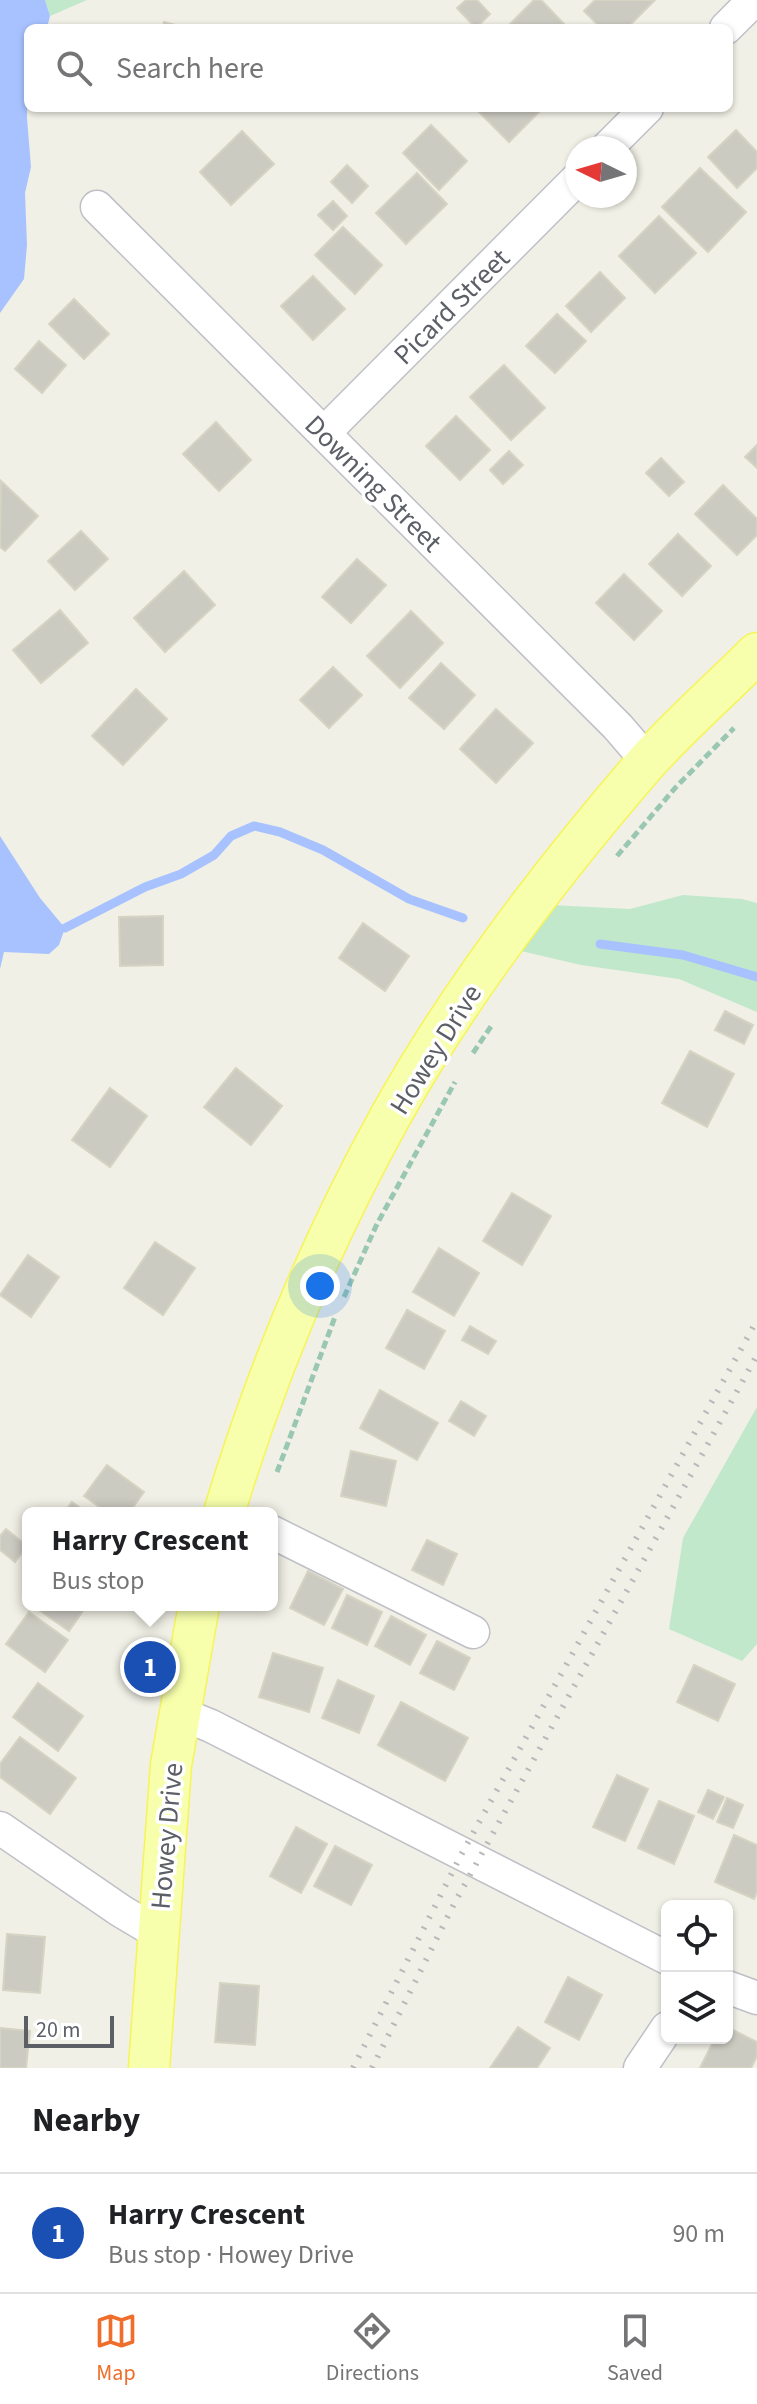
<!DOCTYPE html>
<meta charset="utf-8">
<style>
body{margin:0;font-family:"Source Sans 3",sans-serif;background:#f2f2f2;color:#202124}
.controls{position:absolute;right:24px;bottom:24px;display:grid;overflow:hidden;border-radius:12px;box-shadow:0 2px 6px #0004}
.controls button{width:72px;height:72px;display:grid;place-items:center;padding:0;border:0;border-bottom:2px solid #e0e0e0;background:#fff;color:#202124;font:40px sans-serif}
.compass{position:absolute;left:565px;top:136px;width:72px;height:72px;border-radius:50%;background:#fff;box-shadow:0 2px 6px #0004;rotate:275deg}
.scale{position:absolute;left:24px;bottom:20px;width:90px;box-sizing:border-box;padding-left:8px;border:4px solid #5d5f67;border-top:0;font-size:22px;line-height:28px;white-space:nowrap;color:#5d5f67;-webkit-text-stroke:6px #fff;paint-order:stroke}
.you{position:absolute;left:320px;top:1286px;width:28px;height:28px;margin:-20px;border:6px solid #fff;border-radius:50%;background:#1a73e8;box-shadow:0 0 0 12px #1a73e833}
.badge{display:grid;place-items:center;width:52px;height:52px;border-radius:50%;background:#f06e2b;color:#fff;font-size:26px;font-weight:700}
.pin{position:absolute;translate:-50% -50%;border:4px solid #fff;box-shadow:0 2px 8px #0006}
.popup{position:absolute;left:22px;top:1507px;width:256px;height:104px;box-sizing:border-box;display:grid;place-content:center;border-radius:12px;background:#fff;filter:drop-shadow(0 2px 6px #0005);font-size:26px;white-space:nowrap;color:#757577}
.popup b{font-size:30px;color:#202124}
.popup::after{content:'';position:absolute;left:50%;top:100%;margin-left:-16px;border:16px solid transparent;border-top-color:#fff}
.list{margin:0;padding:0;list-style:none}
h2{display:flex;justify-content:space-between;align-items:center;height:104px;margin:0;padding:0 32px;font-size:34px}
h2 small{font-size:26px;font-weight:400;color:#757577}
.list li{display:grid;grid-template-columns:52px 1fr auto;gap:24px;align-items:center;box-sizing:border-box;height:120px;padding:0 32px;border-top:2px solid #e0e0e0}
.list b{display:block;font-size:30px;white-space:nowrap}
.list p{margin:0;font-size:26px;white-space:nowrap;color:#757577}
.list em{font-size:26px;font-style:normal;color:#757577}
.icon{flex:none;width:44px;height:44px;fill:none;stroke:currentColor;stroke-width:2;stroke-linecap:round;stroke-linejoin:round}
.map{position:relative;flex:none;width:757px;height:2068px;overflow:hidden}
.search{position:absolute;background:#fff;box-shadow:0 2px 6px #0004;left:24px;right:24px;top:24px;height:88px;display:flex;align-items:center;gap:20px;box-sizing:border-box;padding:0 28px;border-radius:12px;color:#757577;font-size:30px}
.sheet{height:224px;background:#fff}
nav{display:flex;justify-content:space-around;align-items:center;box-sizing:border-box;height:112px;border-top:2px solid #e0e0e0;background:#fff;font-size:22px;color:#757577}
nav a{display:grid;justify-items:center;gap:4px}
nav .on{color:#f06e2b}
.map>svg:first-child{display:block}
.green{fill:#c1e8cb}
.water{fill:#a7c2ff}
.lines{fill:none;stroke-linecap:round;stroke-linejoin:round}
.stream{stroke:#a7c2ff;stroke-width:9}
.building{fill:#cbcbc2;stroke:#d5d4c3;stroke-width:2}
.minor-casing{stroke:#bfc0c7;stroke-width:35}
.major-casing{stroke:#f7f458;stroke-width:43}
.path{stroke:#99c7b2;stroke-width:5;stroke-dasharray:8 4;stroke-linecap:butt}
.minor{stroke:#fff;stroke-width:32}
.major{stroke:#f7ffac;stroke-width:40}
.rail{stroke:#b8b8ba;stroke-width:6;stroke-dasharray:2 10;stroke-linecap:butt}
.labels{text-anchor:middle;stroke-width:7;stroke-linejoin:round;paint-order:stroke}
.street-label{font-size:28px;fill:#5d5f67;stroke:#fff}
</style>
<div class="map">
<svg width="757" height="2068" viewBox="0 0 757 2068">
<rect width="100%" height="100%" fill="#f0f0e6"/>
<g class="green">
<polygon points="45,0 87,0 50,16"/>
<polygon points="683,895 742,899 757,903 757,1012 679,979 581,965 499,946 530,904 630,909"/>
<polygon points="757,1407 757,1644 742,1661 669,1629 683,1538"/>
</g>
<g class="water">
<polygon points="0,0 45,0 50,16 47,28 28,28 27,118 31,167 25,193 27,245 24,279 0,313"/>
<polygon points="0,836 40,898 65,928 59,945 49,954 4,952 0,969"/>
</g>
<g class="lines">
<g class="stream">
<polyline points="65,928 145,887 181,874 214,855 231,836 254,826 280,832 323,850 409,899 463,918"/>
<polyline points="600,944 683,955 757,977"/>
</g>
</g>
<g class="building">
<polygon points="466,0 477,0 490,14 476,28 457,8"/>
<polygon points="534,0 541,0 568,28 506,28"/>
<polygon points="595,0 655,0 627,28 601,28 584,11"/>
<polygon points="164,22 187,28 162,28"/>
<polygon points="475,108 540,108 542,109 509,142"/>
<polygon points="431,125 467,161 439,190 403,153"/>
<polygon points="736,130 757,152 757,168 737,188 708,157"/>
<polygon points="242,131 274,164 231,205 200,172"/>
<polygon points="347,165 368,186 352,203 331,182"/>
<polygon points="700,168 746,212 708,252 662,207"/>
<polygon points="417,173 447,204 406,244 376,213"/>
<polygon points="333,201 347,216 333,230 318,215"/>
<polygon points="659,216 696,253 655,293 619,256"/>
<polygon points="343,227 382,265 355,294 315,255"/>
<polygon points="600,272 625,298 591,332 566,306"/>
<polygon points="313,276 345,309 313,340 281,306"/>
<polygon points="74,299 109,334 84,359 49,324"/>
<polygon points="557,314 586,341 555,373 526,346"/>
<polygon points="39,341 66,365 42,393 15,369"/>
<polygon points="504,365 545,408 511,440 470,397"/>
<polygon points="456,416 490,450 460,480 426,446"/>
<polygon points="216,422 251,460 219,491 183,454"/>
<polygon points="757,445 757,468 745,457"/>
<polygon points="509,451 523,465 503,484 490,470"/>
<polygon points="661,458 684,482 669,496 646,473"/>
<polygon points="1,481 38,516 5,551 0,547"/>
<polygon points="723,485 757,519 757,535 737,555 695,514"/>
<polygon points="81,531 108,559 75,590 48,561"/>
<polygon points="678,534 711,566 682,596 649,564"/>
<polygon points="357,559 386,585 351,623 322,597"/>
<polygon points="184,571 215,605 165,652 134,618"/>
<polygon points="624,574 662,611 634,640 596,603"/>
<polygon points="60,610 88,643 41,683 13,650"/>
<polygon points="411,611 443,643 400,688 367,656"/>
<polygon points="441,663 475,695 444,729 409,698"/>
<polygon points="333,667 362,695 329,728 300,700"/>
<polygon points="136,689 167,719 123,765 92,736"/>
<polygon points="496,709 533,743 496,783 460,749"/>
<polygon points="163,916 163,965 120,966 119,917"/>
<polygon points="363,923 409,956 385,991 339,958"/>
<polygon points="725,1011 753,1025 744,1044 715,1030"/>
<polygon points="690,1051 734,1074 707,1127 662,1103"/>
<polygon points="236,1068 282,1106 251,1145 204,1107"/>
<polygon points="110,1088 147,1116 110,1167 72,1140"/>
<polygon points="512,1193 551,1216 522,1265 483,1241"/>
<polygon points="155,1242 195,1268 163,1315 124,1288"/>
<polygon points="439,1248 479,1273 454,1316 413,1292"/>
<polygon points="28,1255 59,1277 31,1317 0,1295"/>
<polygon points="407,1310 445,1331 424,1369 386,1348"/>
<polygon points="470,1326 496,1341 488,1354 462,1340"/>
<polygon points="380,1390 438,1423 417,1460 360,1428"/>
<polygon points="461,1401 486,1416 474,1436 449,1421"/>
<polygon points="351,1451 396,1461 386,1506 341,1496"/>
<polygon points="107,1465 144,1492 129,1513 108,1513 84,1496"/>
<polygon points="72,1502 88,1513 64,1513"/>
<polygon points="6,1529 27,1546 15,1562 0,1550 0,1536"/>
<polygon points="427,1540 457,1554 443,1585 412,1570"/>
<polygon points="308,1571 343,1589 324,1625 290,1608"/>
<polygon points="347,1595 382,1612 367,1645 332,1628"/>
<polygon points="32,1605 87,1605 69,1631"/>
<polygon points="29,1612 68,1640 45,1672 6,1644"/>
<polygon points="391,1616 426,1635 410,1665 375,1646"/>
<polygon points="437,1641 470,1658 454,1690 420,1673"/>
<polygon points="273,1653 323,1668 309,1712 259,1697"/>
<polygon points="694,1665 735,1684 718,1721 677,1702"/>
<polygon points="338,1680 374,1696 359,1733 322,1718"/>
<polygon points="38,1683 83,1716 58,1751 13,1717"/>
<polygon points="401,1702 468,1738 445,1781 378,1745"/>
<polygon points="20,1737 76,1778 50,1814 0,1777 0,1764"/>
<polygon points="617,1775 648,1789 625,1841 593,1827"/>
<polygon points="708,1790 724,1797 713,1819 698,1812"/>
<polygon points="727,1798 743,1805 733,1828 717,1822"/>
<polygon points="659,1801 694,1816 674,1864 638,1848"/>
<polygon points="296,1827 327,1844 301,1893 270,1876"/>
<polygon points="734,1835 757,1845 757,1892 754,1899 715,1882"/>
<polygon points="335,1846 372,1865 351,1905 314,1886"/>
<polygon points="7,1934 45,1937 40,1993 3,1990"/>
<polygon points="568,1977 602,1995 579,2040 545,2022"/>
<polygon points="220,1983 259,1986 255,2045 215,2042"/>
<polygon points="518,2027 550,2048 537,2068 490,2068"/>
<polygon points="727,2027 757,2042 757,2056 751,2068 700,2068 715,2038 727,2038"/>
<polygon points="0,2028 30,2031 26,2068 0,2068"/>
</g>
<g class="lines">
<g class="minor-casing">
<g id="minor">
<polyline points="726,28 754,0"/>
<polyline points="607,148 647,108"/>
<polyline points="97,207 618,727 648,762"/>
<polyline points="324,433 577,179"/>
<polyline points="272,1532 473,1632"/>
<polyline points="179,1713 211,1726 667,1958"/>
<polyline points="0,1828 121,1911 158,1933"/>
<polyline points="727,1987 757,1998"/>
<polyline points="640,2068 667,2028"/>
</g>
</g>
<g class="major-casing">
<g id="major">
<path d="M224,1513C265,1376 321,1242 390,1117C460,991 551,873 645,764C680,725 720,690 757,653"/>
<polyline points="149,2068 171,1765 199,1605"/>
</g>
</g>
<g class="path">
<polyline points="617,856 676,787 734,728"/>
<polyline points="473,1053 492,1025"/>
<polyline points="344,1297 377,1224 455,1082"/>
<polyline points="277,1472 335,1317"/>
</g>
<use href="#minor" class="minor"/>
<use href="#major" class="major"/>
<g class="rail">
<polyline points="353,2068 461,1855 757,1320"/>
<polyline points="372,2068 454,1904 757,1355"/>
</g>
</g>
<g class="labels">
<g class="street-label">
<text transform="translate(451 306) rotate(-45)" y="10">Picard Street</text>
<text transform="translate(374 483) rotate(45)" y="10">Downing Street</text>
<text transform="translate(435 1049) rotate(-58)" y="10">Howey Drive</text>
<text transform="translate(166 1836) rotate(-85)" y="10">Howey Drive</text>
</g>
</g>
</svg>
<div class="controls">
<button><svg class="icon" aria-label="locate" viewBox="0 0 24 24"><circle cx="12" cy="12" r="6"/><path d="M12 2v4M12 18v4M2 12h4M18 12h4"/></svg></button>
<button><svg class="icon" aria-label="layers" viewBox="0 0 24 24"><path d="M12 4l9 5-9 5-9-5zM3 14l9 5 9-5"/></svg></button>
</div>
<svg class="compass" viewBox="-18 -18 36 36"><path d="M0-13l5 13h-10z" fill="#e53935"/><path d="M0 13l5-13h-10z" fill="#757577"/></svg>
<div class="scale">20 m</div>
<div class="you"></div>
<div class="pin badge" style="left:150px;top:1667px;background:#1a4fb4">1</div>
<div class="popup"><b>Harry Crescent</b>Bus stop</div>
<div class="search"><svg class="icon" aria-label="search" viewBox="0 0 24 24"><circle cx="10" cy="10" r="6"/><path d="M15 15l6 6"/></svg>Search here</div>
</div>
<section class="sheet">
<h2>Nearby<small></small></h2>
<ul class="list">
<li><span class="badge" style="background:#1a4fb4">1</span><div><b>Harry Crescent</b><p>Bus stop · Howey Drive</p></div><em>90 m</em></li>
</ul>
</section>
<nav>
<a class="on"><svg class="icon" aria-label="map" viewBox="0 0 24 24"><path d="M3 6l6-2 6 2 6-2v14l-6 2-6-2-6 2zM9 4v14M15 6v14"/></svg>Map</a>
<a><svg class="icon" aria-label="directions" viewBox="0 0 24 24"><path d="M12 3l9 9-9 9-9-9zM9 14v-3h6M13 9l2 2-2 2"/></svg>Directions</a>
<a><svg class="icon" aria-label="saved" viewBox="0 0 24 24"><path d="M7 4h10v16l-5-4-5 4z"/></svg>Saved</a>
</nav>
